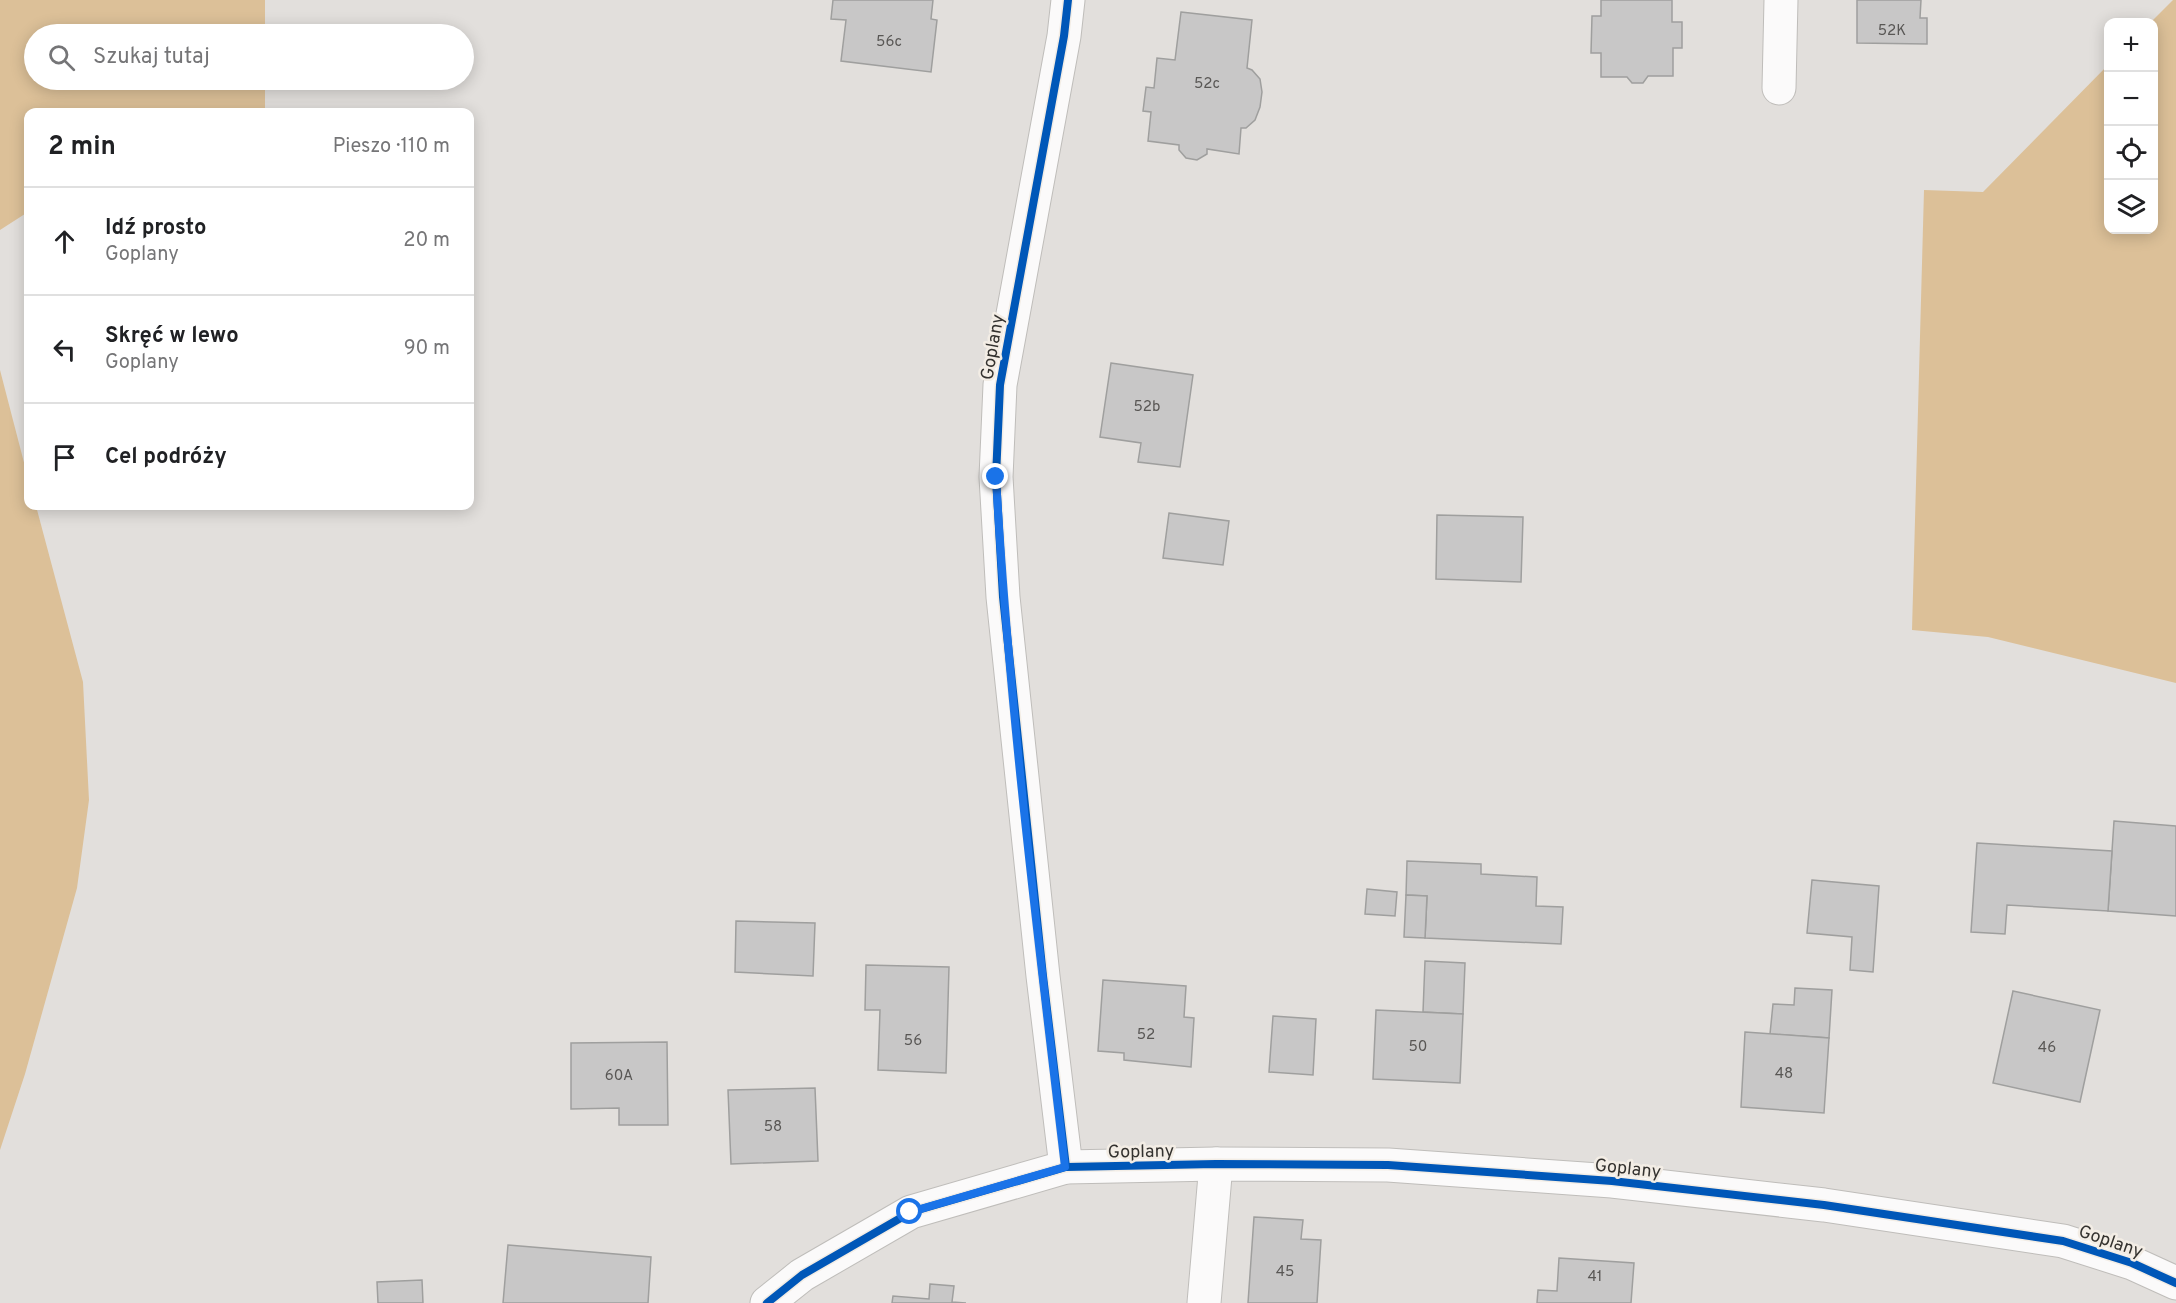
<!DOCTYPE html>
<html lang="pl">
<meta charset="utf-8">
<style>
body{margin:0;font-family:Overpass,sans-serif;background:#f6f6f6;color:#202124}
.controls{position:absolute;right:18px;top:18px;display:grid;overflow:hidden;border-radius:12px;box-shadow:0 3px 15px #0003}
.controls button{width:54px;height:54px;display:grid;place-items:center;padding:0;border:0;border-bottom:2px solid #e0e0e0;background:#fff;color:#202124;font:30px sans-serif}
.stop{position:absolute;width:18px;height:18px;margin:-14px;border:4px solid #1a73e8;border-radius:50%;background:#fff}
.stop.end{background:#1a73e8;border-color:#fff;box-shadow:0 2px 6px #0008}
.list{margin:0;padding:0;list-style:none}
h2{display:flex;justify-content:space-between;align-items:center;height:78px;margin:0;padding:0 24px;font-size:26px}
h2 small{font-size:20px;font-weight:400;color:#757577}
.list li{display:grid;grid-template-columns:39px 1fr auto;gap:18px;align-items:center;box-sizing:border-box;height:108px;padding:0 24px;border-top:2px solid #e0e0e0}
.list b{display:block;font-size:22px;white-space:nowrap}
.list p{margin:0;font-size:20px;white-space:nowrap;color:#757577}
.list em{font-size:20px;font-style:normal;color:#757577}
.icon{flex:none;width:33px;height:33px;fill:none;stroke:currentColor;stroke-width:2;stroke-linecap:round;stroke-linejoin:round}
.map{position:relative;flex:none;width:2176px;height:1303px;overflow:hidden}
.search{position:absolute;background:#fff;box-shadow:0 3px 15px #0003;left:24px;top:24px;width:450px;height:66px;display:flex;align-items:center;gap:15px;box-sizing:border-box;padding:0 21px;border-radius:33px;color:#757577;font-size:22px}
.panel{position:absolute;background:#fff;box-shadow:0 3px 15px #0003;left:24px;top:108px;width:450px;height:402px;border-radius:12px}
.map>svg:first-child{display:block}
.green{fill:#dcc098}
.building{fill:#c8c7c7;stroke:#9f9f9e;stroke-width:1.5}
.lines{fill:none;stroke-linecap:round;stroke-linejoin:round}
.minor-casing{stroke:#bfbdba;stroke-width:35}
.minor{stroke:#fbfafa;stroke-width:33}
.cycleway-casing{stroke:#f3ede5;stroke-width:11}
.cycleway{stroke:#0057b8;stroke-width:8}
.route{stroke:#1a73e8;stroke-width:8}
.labels{text-anchor:middle;stroke-width:5;stroke-linejoin:round;paint-order:stroke}
.number-label{font-size:15px;fill:#595755}
.street-label{font-size:18px;fill:#34322f;stroke:#f3ede5}
</style>
<div class="map">
<svg width="2176" height="1303" viewBox="0 0 2176 1303">
<rect width="100%" height="100%" fill="#e2dfdc"/>
<g class="green">
<polygon points="0,0 265,0 265,34 34,34 34,80 265,80 265,112 28,112 28,212 0,230"/>
<polygon points="2173,0 2176,0 2176,683 1988,637 1912,630 1924,190 1983,192 2108,65 2108,230 2154,230 2154,22 2151,22"/>
<polygon points="0,370 28,478 28,506 36,506 83,682 89,800 77,888 25,1074 0,1150"/>
</g>
<g class="building">
<polygon points="833,0 933,0 931,19 937,20 931,72 841,61 846,20 831,19"/>
<polygon points="1601,0 1672,0 1672,22 1682,22 1682,48 1673,48 1673,76 1648,76 1643,83 1632,83 1627,77 1601,77 1601,53 1591,53 1592,16 1601,16"/>
<polygon points="1857,0 1921,0 1920,18 1927,18 1927,44 1857,43"/>
<polygon points="1181,12 1252,20 1247,68 1252,70 1260,79 1262,92 1260,107 1255,120 1246,128 1241,128 1239,154 1207,149 1207,154 1197,160 1186,158 1179,150 1179,145 1148,141 1151,112 1143,111 1146,87 1154,88 1157,58 1175,60"/>
<polygon points="1111,363 1193,375 1180,467 1138,462 1141,443 1100,437"/>
<polygon points="1169,513 1229,521 1223,565 1163,558"/>
<polygon points="1437,515 1523,517 1521,582 1436,579"/>
<polygon points="2114,821 2176,826 2176,916 2108,911"/>
<polygon points="1977,843 2112,851 2108,911 2007,905 2005,934 1971,932"/>
<polygon points="1407,861 1481,864 1481,874 1537,877 1536,906 1563,907 1561,944 1425,938 1427,896 1406,895"/>
<polygon points="1812,880 1879,886 1873,972 1850,970 1852,937 1807,933"/>
<polygon points="1367,889 1397,892 1395,916 1365,914"/>
<polygon points="1406,895 1427,896 1425,938 1404,937"/>
<polygon points="736,921 815,923 813,976 735,972"/>
<polygon points="1425,961 1465,963 1463,1014 1423,1012"/>
<polygon points="866,965 949,967 946,1073 878,1070 880,1010 865,1010"/>
<polygon points="1103,980 1186,986 1184,1017 1194,1018 1191,1067 1124,1060 1124,1053 1098,1051"/>
<polygon points="1795,988 1832,990 1829,1038 1770,1034 1773,1004 1794,1005"/>
<polygon points="2013,991 2100,1010 2080,1102 1993,1083"/>
<polygon points="1376,1010 1463,1014 1460,1083 1373,1079"/>
<polygon points="1273,1016 1316,1019 1313,1075 1269,1072"/>
<polygon points="1745,1032 1829,1038 1824,1113 1741,1107"/>
<polygon points="667,1042 668,1125 619,1125 619,1108 571,1109 571,1043"/>
<polygon points="815,1088 818,1161 731,1164 728,1090"/>
<polygon points="1254,1217 1303,1220 1301,1239 1321,1240 1317,1303 1248,1303"/>
<polygon points="508,1245 651,1257 648,1303 503,1303"/>
<polygon points="1559,1258 1634,1263 1631,1303 1537,1303 1538,1290 1557,1291"/>
<polygon points="422,1280 423,1303 378,1303 377,1282"/>
<polygon points="930,1284 954,1286 952,1302 966,1303 892,1303 893,1296 929,1299"/>
</g>
<g class="lines">
<g class="minor-casing">
<g id="minor">
<polyline points="1779,88 1781,0"/>
<polyline points="1066,1167 1043,976 1003,597 996,477 1000,385 1064,36 1068,0"/>
<polyline points="767,1303 802,1275 911,1212 1066,1167 1216,1164 1388,1165 1612,1181 1824,1205 2063,1241 2132,1263 2176,1283"/>
<polyline points="1204,1303 1216,1164"/>
</g>
</g>
<use href="#minor" class="minor"/>
<g class="cycleway-casing">
<g id="cycleway">
<polyline points="1066,1167 1043,976 1003,597 996,477 1000,385 1064,36 1068,0"/>
<polyline points="767,1303 802,1275 911,1212 1066,1167 1216,1164 1388,1165 1612,1181 1824,1205 2063,1241 2132,1263 2176,1283"/>
</g>
</g>
<use href="#cycleway" class="cycleway"/>
</g>
<g class="lines">
<path class="route" d="M910,1212L1065,1167C1038,938 1009,708 996,477"/>
</g>
<g class="labels">
<g class="number-label">
<text x="1892" y="35">52K</text>
<text x="889" y="46">56c</text>
<text x="1207" y="88">52c</text>
<text x="1147" y="411">52b</text>
<text x="1146" y="1039">52</text>
<text x="913" y="1045">56</text>
<text x="1418" y="1051">50</text>
<text x="2047" y="1052">46</text>
<text x="1784" y="1078">48</text>
<text x="619" y="1080">60A</text>
<text x="773" y="1131">58</text>
<text x="1285" y="1276">45</text>
<text x="1595" y="1281">41</text>
</g>
<g class="street-label">
<text transform="translate(992 347) rotate(-80)" y="6">Goplany</text>
<text transform="translate(1141 1151) rotate(-1)" y="6">Goplany</text>
<text transform="translate(1628 1168) rotate(6)" y="6">Goplany</text>
<text transform="translate(2111 1241) rotate(19)" y="6">Goplany</text>
</g>
</g>
</svg>
<div class="controls">
<button>+</button>
<button>−</button>
<button><svg class="icon" aria-label="locate" viewBox="0 0 24 24"><circle cx="12" cy="12" r="6"/><path d="M12 2v4M12 18v4M2 12h4M18 12h4"/></svg></button>
<button><svg class="icon" aria-label="layers" viewBox="0 0 24 24"><path d="M12 4l9 5-9 5-9-5zM3 14l9 5 9-5"/></svg></button>
</div>
<div class="stop" style="left:910px;top:1212px"></div>
<div class="stop end" style="left:996px;top:477px"></div>
<div class="search"><svg class="icon" aria-label="search" viewBox="0 0 24 24"><circle cx="10" cy="10" r="6"/><path d="M15 15l6 6"/></svg>Szukaj tutaj</div>
<section class="panel">
<h2>2 min<small>Pieszo · 110 m</small></h2>
<ul class="list">
<li><svg class="icon" aria-label="ahead" viewBox="0 0 24 24"><path d="M12 20V5M6 11l6-6 6 6"/></svg><div><b>Idź prosto</b><p>Goplany</p></div><em>20 m</em></li>
<li><svg class="icon" aria-label="left" viewBox="0 0 24 24"><path d="M17 20v-9H6M10 6l-5 5 5 5"/></svg><div><b>Skręć w lewo</b><p>Goplany</p></div><em>90 m</em></li>
<li><svg class="icon" aria-label="arrive" viewBox="0 0 24 24"><path d="M6 21V4h12l-3 4 3 4H6"/></svg><div><b>Cel podróży</b></div></li>
</ul>
</section>
</div>
